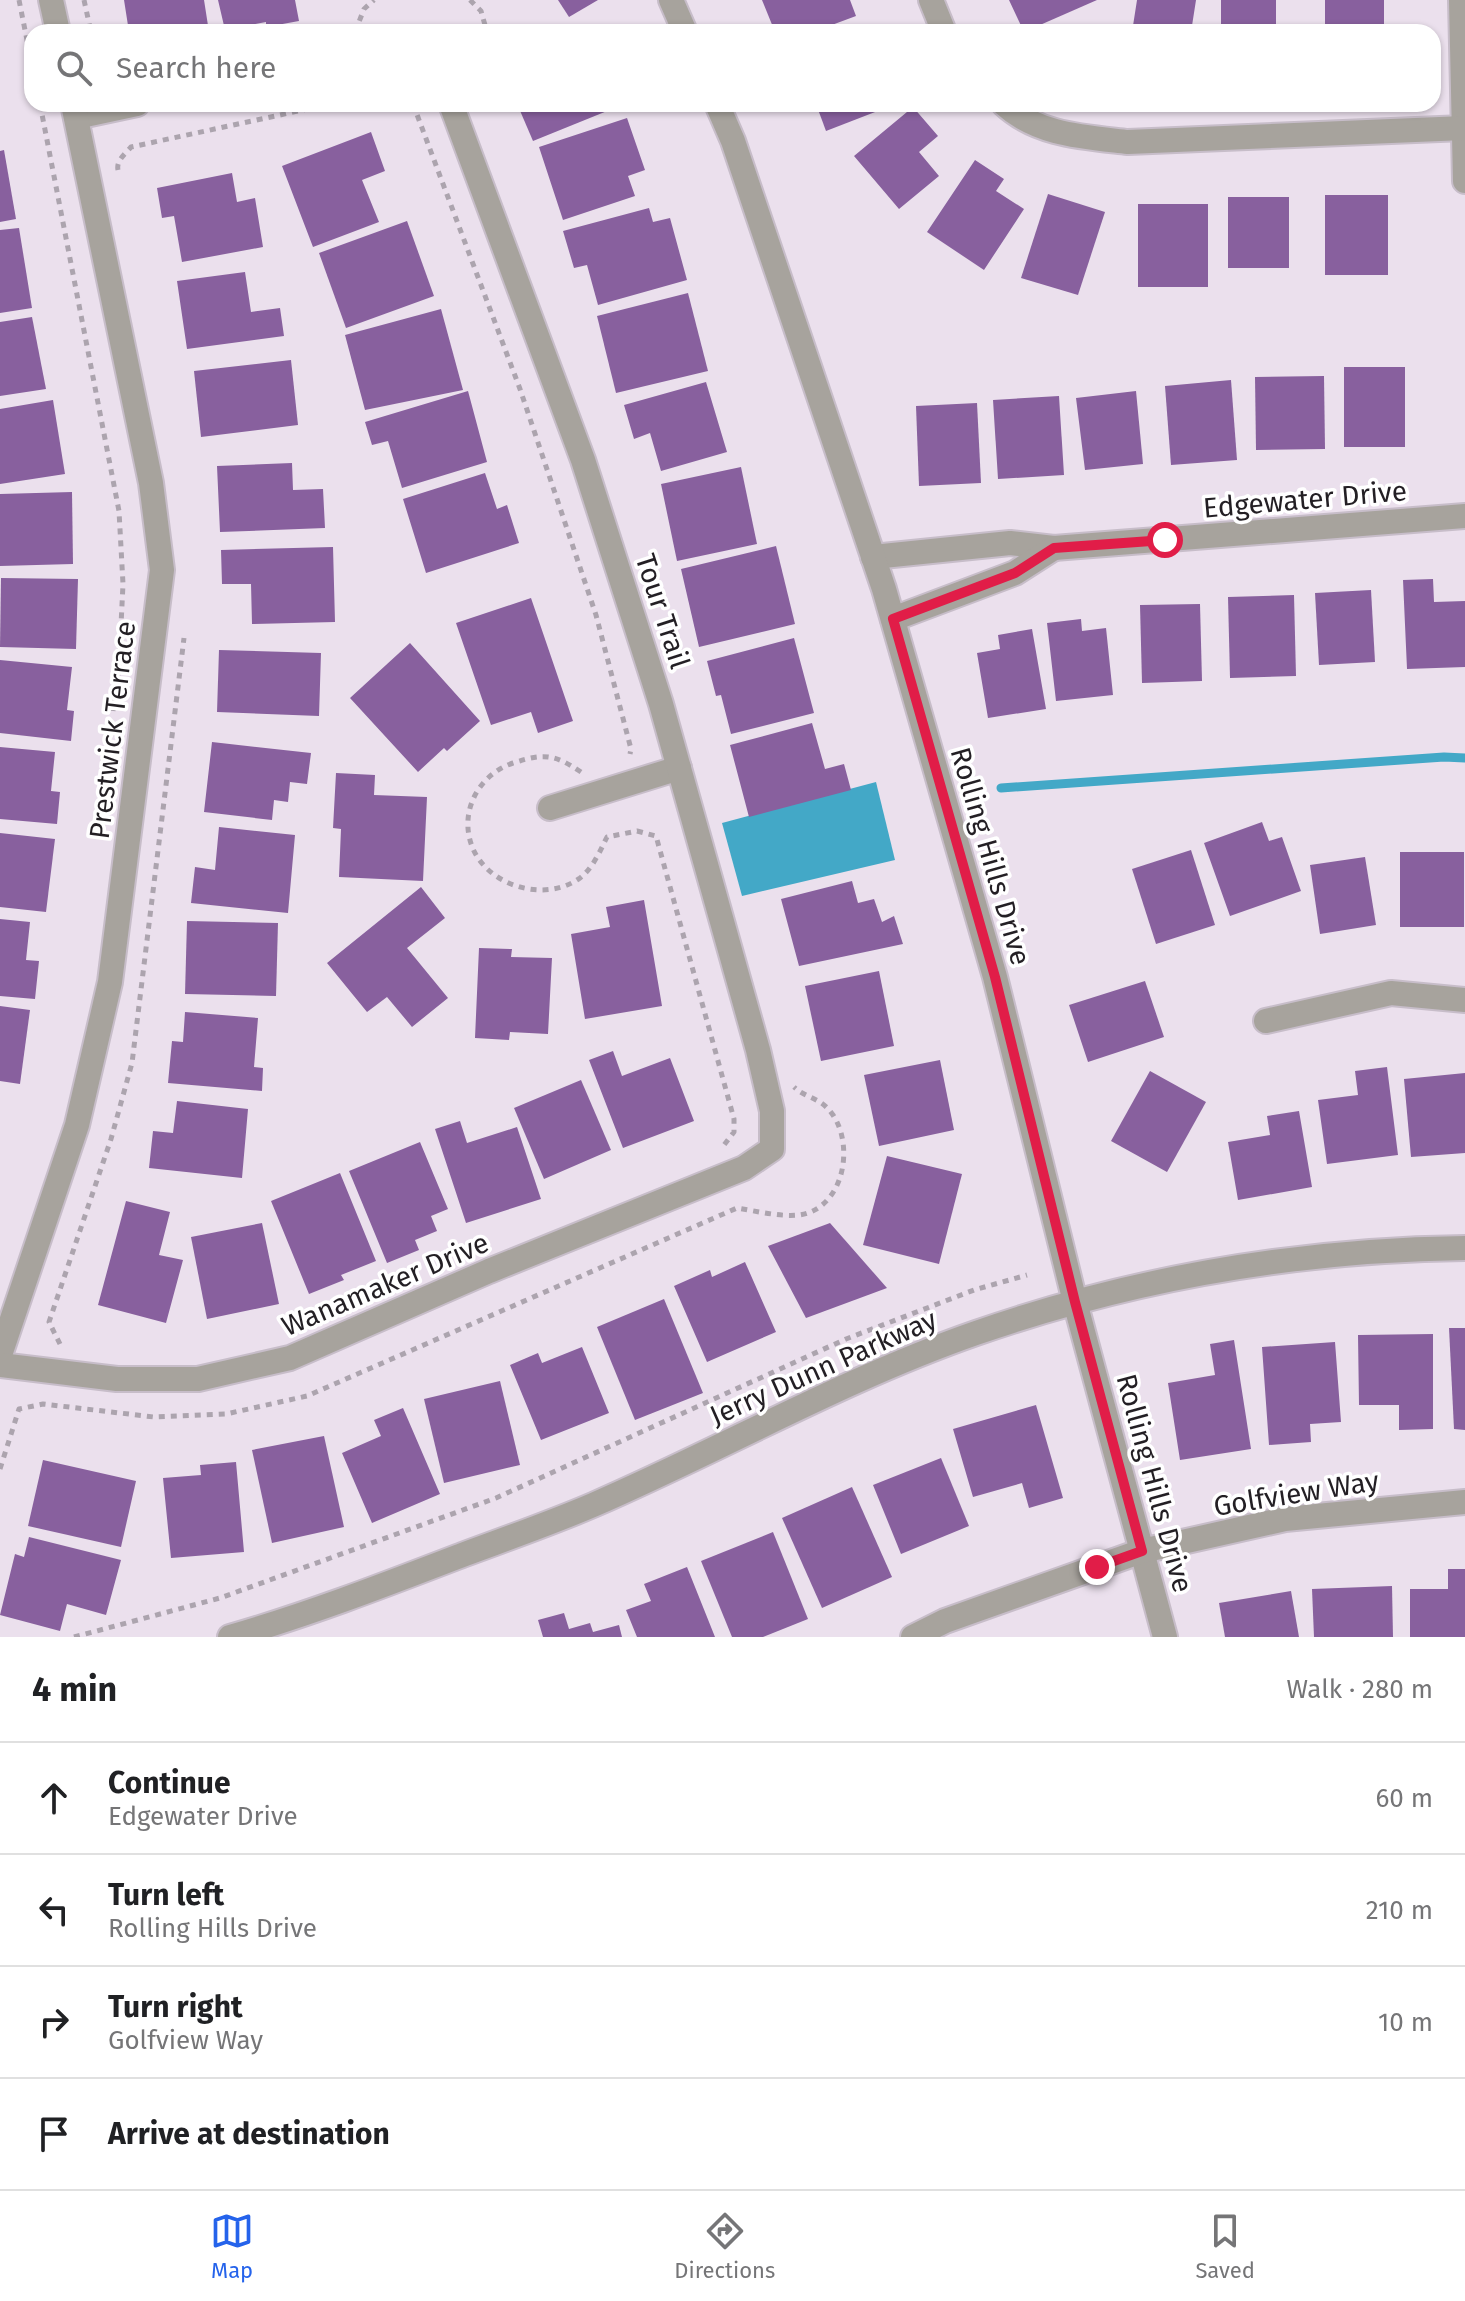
<!DOCTYPE html>
<meta charset="utf-8">
<style>
body{margin:0;font-family:"Fira Sans",sans-serif;background:#f6f6f6;color:#202124}
.stop{position:absolute;width:24px;height:24px;margin:-18px;border:6px solid #e11d48;border-radius:50%;background:#fff}
.stop.end{background:#e11d48;border-color:#fff;box-shadow:0 2px 8px #0008}
.list{margin:0;padding:0;list-style:none}
h2{display:flex;justify-content:space-between;align-items:center;height:104px;margin:0;padding:0 32px;font-size:34px}
h2 small{font-size:26px;font-weight:400;color:#757577}
.list li{display:grid;grid-template-columns:52px 1fr auto;gap:24px;align-items:center;box-sizing:border-box;height:112px;padding:0 32px;border-top:2px solid #e0e0e0}
.list b{display:block;font-size:30px;white-space:nowrap}
.list p{margin:0;font-size:26px;white-space:nowrap;color:#757577}
.list em{font-size:26px;font-style:normal;color:#757577}
.icon{flex:none;width:44px;height:44px;fill:none;stroke:currentColor;stroke-width:2;stroke-linecap:round;stroke-linejoin:round}
.map{position:relative;flex:none;width:1465px;height:1637px;overflow:hidden}
.search{position:absolute;background:#fff;box-shadow:0 2px 6px #0004;left:24px;right:24px;top:24px;height:88px;display:flex;align-items:center;gap:20px;box-sizing:border-box;padding:0 28px;border-radius:24px;color:#757577;font-size:30px}
.sheet{height:552px;background:#fff}
nav{display:flex;justify-content:space-around;align-items:center;box-sizing:border-box;height:112px;border-top:2px solid #e0e0e0;background:#fff;font-size:22px;color:#757577}
nav a{display:grid;justify-items:center;gap:4px}
nav .on{color:#2563eb}
.map>svg:first-child{display:block}
.water{fill:#43a8c7}
.lines{fill:none;stroke-linecap:round;stroke-linejoin:round}
.stream{stroke:#43a8c7;stroke-width:9}
.building{fill:#88609e}
.minor-casing{stroke:#c7bdc9;stroke-width:28}
.tertiary-casing{stroke:#c7bdc9;stroke-width:28}
.path{stroke:#aca4ae;stroke-width:5;stroke-dasharray:6 6;stroke-linecap:butt}
.minor{stroke:#a7a39d;stroke-width:24}
.tertiary{stroke:#a7a39d;stroke-width:24}
.route{stroke:#e11d48;stroke-width:10}
.labels{text-anchor:middle;stroke-width:7;stroke-linejoin:round;paint-order:stroke}
.street-label{font-size:28px;fill:#231f24;stroke:#fff}
</style>
<div class="map">
<svg width="1465" height="1637" viewBox="0 0 1465 1637">
<rect width="100%" height="100%" fill="#ebe0ed"/>
<polygon class="water" points="876,782 895,860 742,896 722,823"/>
<g class="lines">
<polyline class="stream" points="1001,788 1444,757 1465,758"/>
</g>
<g class="building">
<polygon points="124,0 204,0 209,32 129,32"/>
<polygon points="218,0 295,0 299,21 266,27 266,22 225,30"/>
<polygon points="558,0 598,0 569,17"/>
<polygon points="762,0 850,0 856,16 813,32 775,32"/>
<polygon points="1009,0 1097,0 1024,32"/>
<polygon points="1137,0 1196,0 1191,32 1132,32"/>
<rect x="1221" y="0" width="55" height="32"/>
<rect x="1325" y="0" width="59" height="32"/>
<polygon points="524,104 616,104 617,107 533,141 518,106"/>
<polygon points="816,104 887,104 888,107 826,131"/>
<polygon points="913,107 938,136 919,152 939,176 899,209 854,156"/>
<polygon points="627,118 645,170 628,176 635,196 563,220 539,147"/>
<polygon points="371,132 385,171 362,180 379,222 313,247 282,166"/>
<polygon points="4,150 16,219 0,222 0,151"/>
<polygon points="975,160 1004,179 996,191 1024,209 984,270 927,232"/>
<polygon points="232,173 237,202 255,198 263,247 182,262 174,216 162,218 157,188"/>
<polygon points="1048,194 1105,212 1078,295 1021,278"/>
<rect x="1325" y="195" width="63" height="80"/>
<rect x="1228" y="197" width="61" height="71"/>
<rect x="1138" y="204" width="70" height="83"/>
<polygon points="649,208 653,222 670,218 687,280 598,305 587,265 574,268 563,231"/>
<polygon points="407,221 434,296 346,328 319,253"/>
<polygon points="19,228 32,308 0,313 0,230"/>
<polygon points="245,272 251,312 280,308 284,336 187,349 177,281"/>
<polygon points="688,293 708,371 616,393 597,316"/>
<polygon points="441,309 463,390 365,410 345,335"/>
<polygon points="32,317 46,389 0,396 0,322"/>
<polygon points="291,360 298,425 201,437 194,371"/>
<rect x="1344" y="367" width="61" height="80"/>
<polygon points="1324,376 1325,449 1256,450 1255,377"/>
<polygon points="1231,380 1237,460 1171,465 1165,386"/>
<polygon points="706,382 727,452 661,471 650,433 634,439 624,405"/>
<polygon points="468,391 487,462 402,488 388,441 372,445 365,422"/>
<polygon points="1136,391 1143,464 1085,470 1076,398"/>
<polygon points="1059,396 1064,475 998,479 993,400"/>
<polygon points="53,400 65,474 0,484 0,409"/>
<polygon points="977,403 981,483 919,486 916,406"/>
<polygon points="292,463 293,490 323,489 325,528 220,532 217,466"/>
<polygon points="741,467 757,544 677,561 661,484"/>
<polygon points="485,473 497,509 507,505 519,543 426,573 403,499"/>
<polygon points="72,492 73,564 0,566 0,494"/>
<polygon points="776,546 795,624 699,647 681,569"/>
<polygon points="333,547 335,622 252,624 251,584 222,584 221,550"/>
<polygon points="1,578 78,579 76,649 0,647"/>
<polygon points="1433,579 1434,602 1465,601 1465,667 1407,669 1403,580"/>
<polygon points="1371,590 1375,662 1319,665 1315,593"/>
<polygon points="1294,595 1296,676 1230,678 1228,597"/>
<polygon points="531,598 573,721 538,733 531,712 491,725 456,623"/>
<polygon points="1200,604 1202,681 1142,683 1140,605"/>
<polygon points="1081,619 1082,631 1106,628 1113,695 1056,701 1047,623"/>
<polygon points="1032,629 1046,709 988,718 977,653 1000,649 998,635"/>
<polygon points="794,638 814,713 731,734 721,695 716,696 707,661"/>
<polygon points="410,643 480,721 447,751 444,748 418,772 350,698"/>
<polygon points="219,650 321,653 319,716 217,712"/>
<polygon points="0,660 72,667 67,710 74,711 71,741 0,733"/>
<polygon points="812,723 825,769 844,764 851,790 749,817 730,745"/>
<polygon points="212,742 311,753 307,784 290,782 288,802 274,800 272,820 204,812"/>
<polygon points="0,747 55,752 51,791 60,792 57,824 0,819"/>
<polygon points="336,773 375,775 374,795 427,797 423,881 339,877 341,829 333,828"/>
<polygon points="1262,822 1269,841 1282,837 1301,891 1230,916 1204,843"/>
<polygon points="219,827 295,835 288,913 191,903 195,867 215,870"/>
<polygon points="0,833 55,839 46,912 0,907"/>
<polygon points="1191,850 1215,925 1156,944 1132,869"/>
<rect x="1400" y="852" width="64" height="75"/>
<polygon points="1365,857 1376,925 1320,934 1310,865"/>
<polygon points="852,881 858,903 874,899 882,922 894,916 903,944 799,966 781,899"/>
<polygon points="421,887 445,918 407,948 448,998 412,1027 387,997 367,1012 327,963"/>
<polygon points="644,900 662,1006 585,1019 571,934 610,927 606,907"/>
<polygon points="0,919 30,922 26,960 39,961 35,999 0,996"/>
<polygon points="187,921 278,923 276,996 185,994"/>
<polygon points="479,948 512,949 511,957 552,958 548,1034 510,1032 509,1040 475,1038"/>
<polygon points="879,971 894,1046 821,1061 805,986"/>
<polygon points="1145,981 1164,1037 1088,1062 1069,1005"/>
<polygon points="0,1006 30,1010 20,1084 0,1081"/>
<polygon points="185,1012 258,1018 254,1067 263,1068 262,1091 168,1083 172,1041 183,1042"/>
<polygon points="613,1051 622,1076 670,1058 694,1121 623,1148 589,1060"/>
<polygon points="940,1060 954,1130 879,1146 864,1075"/>
<polygon points="1387,1067 1398,1155 1327,1164 1318,1100 1358,1095 1355,1071"/>
<polygon points="1150,1071 1206,1102 1167,1172 1111,1141"/>
<polygon points="1465,1073 1465,1153 1411,1157 1404,1079"/>
<polygon points="581,1080 611,1150 544,1179 514,1108"/>
<polygon points="177,1101 248,1109 242,1178 149,1168 153,1131 173,1133"/>
<polygon points="1299,1111 1312,1187 1238,1200 1228,1142 1270,1135 1267,1116"/>
<polygon points="460,1121 467,1143 517,1127 541,1199 466,1223 435,1129"/>
<polygon points="420,1142 448,1209 431,1216 437,1231 415,1240 419,1250 387,1263 349,1171"/>
<polygon points="887,1156 962,1174 939,1264 863,1245"/>
<polygon points="340,1173 376,1261 341,1275 344,1280 309,1294 271,1201"/>
<polygon points="126,1201 170,1212 159,1255 183,1260 166,1323 98,1305"/>
<polygon points="262,1223 279,1304 207,1319 191,1237"/>
<polygon points="830,1223 887,1288 806,1318 768,1246"/>
<polygon points="745,1262 776,1332 707,1362 674,1286 710,1270 712,1277"/>
<polygon points="664,1299 703,1393 635,1420 597,1327"/>
<polygon points="1449,1328 1465,1328 1465,1430 1454,1429"/>
<polygon points="1433,1334 1433,1429 1399,1430 1399,1405 1359,1405 1358,1335"/>
<polygon points="1234,1340 1251,1449 1180,1460 1168,1383 1215,1375 1210,1344"/>
<polygon points="1335,1342 1341,1422 1310,1424 1311,1442 1269,1445 1262,1347"/>
<polygon points="582,1347 609,1413 541,1440 510,1365 538,1353 542,1363"/>
<polygon points="500,1381 520,1465 444,1483 424,1399"/>
<polygon points="1036,1405 1063,1498 1029,1508 1022,1483 973,1497 953,1429"/>
<polygon points="403,1408 440,1494 372,1523 342,1453 381,1436 374,1420"/>
<polygon points="324,1436 344,1527 272,1543 252,1450"/>
<polygon points="941,1458 969,1526 901,1554 873,1485"/>
<polygon points="43,1460 136,1481 121,1547 28,1526"/>
<polygon points="236,1462 244,1552 171,1558 163,1478 201,1475 200,1465"/>
<polygon points="852,1487 892,1577 822,1608 782,1518"/>
<polygon points="773,1532 808,1619 763,1637 732,1637 701,1561"/>
<polygon points="29,1537 121,1560 106,1615 67,1604 60,1631 0,1615 15,1554 24,1557"/>
<polygon points="687,1567 715,1637 637,1637 626,1610 651,1601 644,1584"/>
<polygon points="1448,1569 1465,1569 1465,1637 1410,1637 1410,1589 1448,1589"/>
<polygon points="1392,1586 1393,1637 1314,1637 1312,1589"/>
<polygon points="1291,1591 1299,1637 1225,1637 1219,1603"/>
<polygon points="564,1613 569,1629 590,1623 593,1632 619,1625 622,1637 543,1637 538,1620"/>
</g>
<g class="lines">
<g class="minor-casing">
<g id="minor">
<polyline points="51,0 58,32"/>
<polyline points="931,0 944,32"/>
<polyline points="1461,0 1465,181"/>
<path d="M1004,104C1037,135 1084,137 1128,142L1464,128"/>
<polyline points="76,117 137,104"/>
<polyline points="873,557 1010,543 1054,548 1465,516"/>
<polyline points="893,619 1015,573 1054,548"/>
<polyline points="550,808 679,768"/>
<polyline points="1266,1021 1391,993 1465,1000"/>
<polyline points="1075,1302 1165,1637"/>
<polyline points="0,1355 77,1125 110,982 162,570 151,483 73,104"/>
<polyline points="0,1365 117,1379 198,1379 290,1358 489,1271 744,1168 772,1149 772,1111 758,1050 661,704 583,460 451,104"/>
<polyline points="913,1637 945,1621 1142,1551 1285,1519 1465,1502"/>
</g>
</g>
<g class="tertiary-casing">
<g id="tertiary">
<polyline points="671,0 685,32"/>
<polyline points="717,104 733,141 884,589 995,977 1075,1302"/>
<path d="M230,1637C310,1614 387,1584 465,1554C508,1538 551,1523 593,1505C722,1449 844,1379 976,1333C1134,1278 1298,1250 1465,1248"/>
</g>
</g>
<g class="path">
<polyline points="19,0 32,65"/>
<polyline points="84,0 91,32"/>
<polyline points="470,0 481,11 487,32"/>
<polyline points="355,32 364,9 374,0"/>
<polyline points="40,104 119,511 123,584 119,666 113,711"/>
<polyline points="413,104 520,389 596,615 631,749 630,754"/>
<path d="M118,170C116,161 125,154 131,147L331,104"/>
<path d="M581,772C554,754 544,753 513,763C477,775 457,815 474,851C492,888 547,902 580,878C593,868 600,851 607,837L637,831L656,836L734,1119V1132L724,1145"/>
<polyline points="60,1344 49,1322 111,1139 132,1063 184,638"/>
<path d="M0,1469L19,1409L43,1404L154,1417L226,1414L307,1396L737,1208C756,1211 779,1217 799,1215C843,1209 855,1148 833,1115C821,1097 807,1099 794,1087"/>
<polyline points="74,1637 220,1598 496,1498 846,1339 974,1290 1027,1275"/>
</g>
<use href="#minor" class="minor"/>
<use href="#tertiary" class="tertiary"/>
</g>
<g class="lines">
<polyline class="route" points="1097,1567 1142,1551 1075,1302 995,977 893,619 1015,573 1054,548 1165,540"/>
</g>
<g class="labels">
<g class="street-label">
<text transform="translate(1305 499) rotate(-5)" y="10">Edgewater Drive</text>
<text transform="translate(663 611) rotate(72)" y="10">Tour Trail</text>
<text transform="translate(112 730) rotate(-83)" y="10">Prestwick Terrace</text>
<text transform="translate(991 856) rotate(74)" y="10">Rolling Hills Drive</text>
<text transform="translate(385 1284) rotate(-23)" y="10">Wanamaker Drive</text>
<text transform="translate(823 1367) rotate(-24)" y="10">Jerry Dunn Parkway</text>
<text transform="translate(1155 1483) rotate(75)" y="10">Rolling Hills Drive</text>
<text transform="translate(1296 1493) rotate(-9)" y="10">Golfview Way</text>
</g>
</g>
</svg>
<div class="stop" style="left:1165px;top:540px"></div>
<div class="stop end" style="left:1097px;top:1567px"></div>
<div class="search"><svg class="icon" aria-label="search" viewBox="0 0 24 24"><circle cx="10" cy="10" r="6"/><path d="M15 15l6 6"/></svg>Search here</div>
</div>
<section class="sheet">
<h2>4 min<small>Walk · 280 m</small></h2>
<ul class="list">
<li><svg class="icon" aria-label="ahead" viewBox="0 0 24 24"><path d="M12 20V5M6 11l6-6 6 6"/></svg><div><b>Continue</b><p>Edgewater Drive</p></div><em>60 m</em></li>
<li><svg class="icon" aria-label="left" viewBox="0 0 24 24"><path d="M17 20v-9H6M10 6l-5 5 5 5"/></svg><div><b>Turn left</b><p>Rolling Hills Drive</p></div><em>210 m</em></li>
<li><svg class="icon" aria-label="right" viewBox="0 0 24 24"><path d="M7 20v-9h11M14 6l5 5-5 5"/></svg><div><b>Turn right</b><p>Golfview Way</p></div><em>10 m</em></li>
<li><svg class="icon" aria-label="arrive" viewBox="0 0 24 24"><path d="M6 21V4h12l-3 4 3 4H6"/></svg><div><b>Arrive at destination</b></div></li>
</ul>
</section>
<nav>
<a class="on"><svg class="icon" aria-label="map" viewBox="0 0 24 24"><path d="M3 6l6-2 6 2 6-2v14l-6 2-6-2-6 2zM9 4v14M15 6v14"/></svg>Map</a>
<a><svg class="icon" aria-label="directions" viewBox="0 0 24 24"><path d="M12 3l9 9-9 9-9-9zM9 14v-3h6M13 9l2 2-2 2"/></svg>Directions</a>
<a><svg class="icon" aria-label="saved" viewBox="0 0 24 24"><path d="M7 4h10v16l-5-4-5 4z"/></svg>Saved</a>
</nav>
